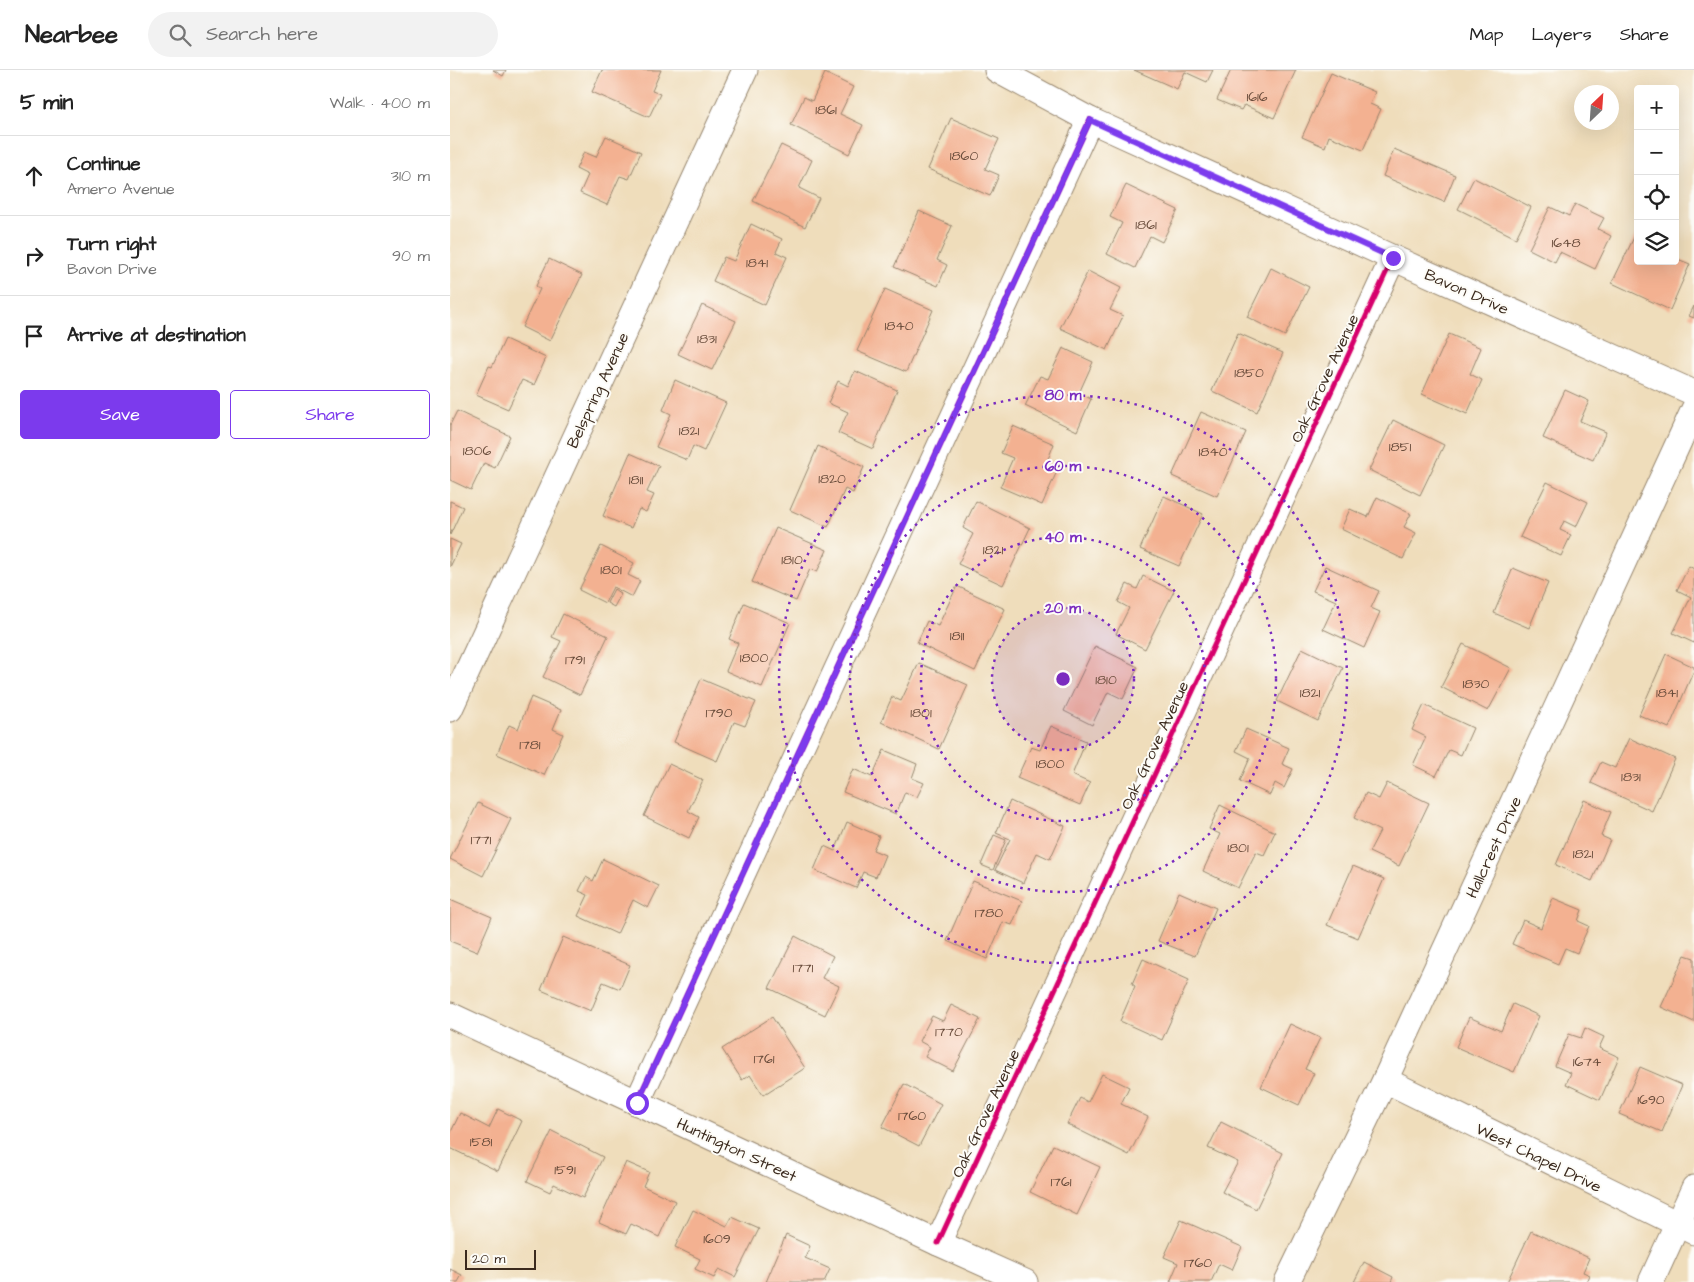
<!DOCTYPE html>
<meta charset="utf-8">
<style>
body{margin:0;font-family:"Architects Daughter",sans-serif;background:#f2f2f2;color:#222}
.controls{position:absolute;right:15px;top:15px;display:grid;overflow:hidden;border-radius:5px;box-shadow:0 5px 20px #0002}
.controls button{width:45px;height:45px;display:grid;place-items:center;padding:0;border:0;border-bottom:1px solid #e0e0e0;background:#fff;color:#222;font:25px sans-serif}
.compass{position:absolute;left:1124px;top:15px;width:45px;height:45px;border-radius:50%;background:#fff;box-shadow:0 5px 20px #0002;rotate:25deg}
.scale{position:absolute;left:15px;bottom:12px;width:71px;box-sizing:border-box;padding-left:5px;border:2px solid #3b2a1e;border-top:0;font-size:14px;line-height:18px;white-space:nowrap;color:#3b2a1e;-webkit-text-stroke:4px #fdfcf7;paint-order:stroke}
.stop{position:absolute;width:15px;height:15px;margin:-11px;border:4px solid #7c3aed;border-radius:50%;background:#fff}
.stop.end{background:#7c3aed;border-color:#fff;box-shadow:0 1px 5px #0008}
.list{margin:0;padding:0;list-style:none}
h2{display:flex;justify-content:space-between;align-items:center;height:65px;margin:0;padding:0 20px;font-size:21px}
h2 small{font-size:16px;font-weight:400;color:#767676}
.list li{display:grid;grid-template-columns:32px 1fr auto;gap:15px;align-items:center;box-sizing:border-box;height:80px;padding:0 20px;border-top:1px solid #e0e0e0}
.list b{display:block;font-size:19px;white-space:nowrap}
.list p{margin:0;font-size:16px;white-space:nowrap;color:#767676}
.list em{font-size:16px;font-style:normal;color:#767676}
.actions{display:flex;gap:10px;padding:15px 20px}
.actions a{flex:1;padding:11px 0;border:1px solid #7c3aed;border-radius:5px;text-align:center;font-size:18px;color:#7c3aed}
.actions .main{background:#7c3aed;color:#fff}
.icon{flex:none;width:28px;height:28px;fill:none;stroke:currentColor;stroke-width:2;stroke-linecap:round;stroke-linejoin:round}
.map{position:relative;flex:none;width:1244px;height:1212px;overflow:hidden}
header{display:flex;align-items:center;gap:30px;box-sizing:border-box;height:70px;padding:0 25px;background:#fff;border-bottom:1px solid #e0e0e0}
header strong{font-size:24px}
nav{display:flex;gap:28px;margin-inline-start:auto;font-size:18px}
.search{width:350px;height:45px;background:#f2f2f2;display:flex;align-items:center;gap:12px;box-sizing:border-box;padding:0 18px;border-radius:28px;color:#767676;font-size:19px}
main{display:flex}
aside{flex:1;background:#fff}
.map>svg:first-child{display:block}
.building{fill:#f3b191}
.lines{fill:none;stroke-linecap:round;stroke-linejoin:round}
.minor-casing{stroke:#95846c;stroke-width:27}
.minor{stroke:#fff;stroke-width:25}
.cycleway-casing{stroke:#fdfcf7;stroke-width:8}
.cycleway{stroke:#d6006c;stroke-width:5}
.route{stroke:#7c3aed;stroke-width:6}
.ring{fill:none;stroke:#7b2cbf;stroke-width:2.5;stroke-dasharray:2.5 5}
.labels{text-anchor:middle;stroke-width:4;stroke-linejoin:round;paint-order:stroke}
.number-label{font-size:14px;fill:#694c3b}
.street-label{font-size:16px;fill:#3b2a1e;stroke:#fdfcf7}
.centre{fill:#7b2cbf;stroke:#fdfcf7;stroke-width:2.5}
.ring-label{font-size:15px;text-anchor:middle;font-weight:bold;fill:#7b2cbf;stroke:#fdfcf7;stroke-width:4;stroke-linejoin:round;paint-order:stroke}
</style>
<header>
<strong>Nearbee</strong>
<div class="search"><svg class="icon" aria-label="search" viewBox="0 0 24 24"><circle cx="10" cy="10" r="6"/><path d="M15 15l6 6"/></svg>Search here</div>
<nav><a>Map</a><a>Layers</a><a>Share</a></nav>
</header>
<main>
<aside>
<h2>5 min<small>Walk · 400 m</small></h2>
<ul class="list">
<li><svg class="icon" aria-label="ahead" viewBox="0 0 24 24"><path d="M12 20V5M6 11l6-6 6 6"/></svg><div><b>Continue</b><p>Amero Avenue</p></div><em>310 m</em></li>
<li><svg class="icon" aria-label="right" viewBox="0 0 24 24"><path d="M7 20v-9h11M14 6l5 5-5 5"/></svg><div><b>Turn right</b><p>Bavon Drive</p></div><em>90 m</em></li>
<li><svg class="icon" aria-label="arrive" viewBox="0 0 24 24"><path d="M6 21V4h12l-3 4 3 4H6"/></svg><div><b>Arrive at destination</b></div></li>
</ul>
<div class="actions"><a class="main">Save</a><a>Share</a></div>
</aside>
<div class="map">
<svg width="1244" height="1212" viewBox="0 0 1244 1212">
<rect width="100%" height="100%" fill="#fdfcf7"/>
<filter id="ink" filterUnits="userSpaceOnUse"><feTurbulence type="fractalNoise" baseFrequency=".02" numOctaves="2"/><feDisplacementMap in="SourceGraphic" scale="10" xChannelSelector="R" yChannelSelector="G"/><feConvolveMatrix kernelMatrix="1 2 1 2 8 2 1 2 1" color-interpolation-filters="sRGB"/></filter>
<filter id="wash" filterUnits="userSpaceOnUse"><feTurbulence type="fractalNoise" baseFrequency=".0096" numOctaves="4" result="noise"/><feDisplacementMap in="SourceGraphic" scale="20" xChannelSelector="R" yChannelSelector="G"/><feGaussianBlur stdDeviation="1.12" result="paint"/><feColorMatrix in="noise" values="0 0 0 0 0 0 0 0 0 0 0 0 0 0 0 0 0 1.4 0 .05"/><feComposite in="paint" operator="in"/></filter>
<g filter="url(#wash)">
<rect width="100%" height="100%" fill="#efddbb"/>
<g id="blocks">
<g class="building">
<polygon points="43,0 56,0 53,6"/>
<polygon points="152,0 211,0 202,21 210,24 199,47 142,22"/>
<polygon points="684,0 763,0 757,12 735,2 727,19"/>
<polygon points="781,0 846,0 824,48 794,35 791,40 767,30"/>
<polygon points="375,3 403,17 390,44 413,55 399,84 341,55 354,27 362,31"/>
<polygon points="881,3 925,22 920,34 931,39 913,80 879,66 875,77 852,67"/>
<polygon points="501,48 549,69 535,99 549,105 540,126 478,99"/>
<polygon points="156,66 191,82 179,109 170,106 157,135 130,123 138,105 126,99 134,82 146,87"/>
<polygon points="331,75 362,90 349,118 369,128 355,157 303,131"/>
<polygon points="944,79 1005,105 994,132 933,106"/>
<polygon points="1024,108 1081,137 1066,168 1008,139"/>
<polygon points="676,115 728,140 712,172 700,166 685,198 657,184 672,153 660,147"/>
<polygon points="1125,134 1154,148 1148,159 1161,166 1145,199 1110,182 1105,192 1079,179 1100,137 1119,146"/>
<polygon points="469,141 502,156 487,190 497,195 488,216 444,197"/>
<polygon points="301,154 332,169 326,182 337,187 315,235 263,211 274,187 284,191"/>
<polygon points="1188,159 1188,191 1225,191 1225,188 1240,194 1220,240 1162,213"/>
<polygon points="99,189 132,205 100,271 72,257 90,219 86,216"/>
<polygon points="821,198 859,217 835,266 797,247"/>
<polygon points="638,201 671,218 660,240 673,246 657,280 610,258"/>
<polygon points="435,219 483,240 456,302 407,281"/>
<polygon points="252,235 286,251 262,300 228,284"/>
<polygon points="1244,236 1244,248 1239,246"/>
<polygon points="788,263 833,283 807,342 762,321"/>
<polygon points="999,264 1031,278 1020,304 1032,310 1017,344 972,324"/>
<polygon points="55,269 96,288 84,315 72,310 58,339 26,325 39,296 42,297"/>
<polygon points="613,278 643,292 629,323 641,329 627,361 575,336 590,306 598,309"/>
<polygon points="405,301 447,320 423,379 388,363 398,342 378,333 388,311 398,316"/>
<polygon points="225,310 276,333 254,381 243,376 237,390 206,377 221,344 213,340"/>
<polygon points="1115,320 1139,331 1130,351 1156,362 1143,390 1093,368"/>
<polygon points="7,341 60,366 45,398 34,393 21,420 0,410 0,355"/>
<polygon points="751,342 796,362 767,426 722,406"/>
<polygon points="943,350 994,375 970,425 919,400"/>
<polygon points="563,356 604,374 596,394 608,399 592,435 550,417 563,388 551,383"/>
<polygon points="368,376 414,397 403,423 395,419 378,457 340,440"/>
<polygon points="180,383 209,396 197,422 204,425 196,442 189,439 181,458 153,446"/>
<polygon points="1097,412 1138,432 1126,457 1114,451 1110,460 1121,465 1111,486 1070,467"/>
<polygon points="714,426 753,444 729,496 690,479"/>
<polygon points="927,427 961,444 954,457 966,463 953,489 891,459 900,439 918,447"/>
<polygon points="0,431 13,437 0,465"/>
<polygon points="526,431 580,458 553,515 508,494 523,464 513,458"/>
<polygon points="326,458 377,480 367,502 360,499 346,531 302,512"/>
<polygon points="0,469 11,474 0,497"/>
<polygon points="151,476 184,493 178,505 190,511 182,527 163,517 155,533 129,520"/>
<polygon points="875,496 929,521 921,538 930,542 914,578 873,559 886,531 863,521"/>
<polygon points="1239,496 1244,499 1244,573 1223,563 1241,527 1227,520"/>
<polygon points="1063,498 1098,513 1079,558 1044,543"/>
<polygon points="693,506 724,521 695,579 666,564 679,538 668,532 677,514 687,519"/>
<polygon points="507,516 555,539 525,601 467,573 477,551 488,556"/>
<polygon points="164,519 171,524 164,537 157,533"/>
<polygon points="294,533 340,553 312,617 276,601 288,573 279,569"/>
<polygon points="113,544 158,566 130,625 93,607 111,571 102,567"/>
<polygon points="1013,574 1061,598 1038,641 991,617"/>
<polygon points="645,576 688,597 673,629 658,622 642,655 614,641"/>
<polygon points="852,578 893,598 868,651 827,631"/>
<polygon points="1216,584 1244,597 1244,600 1219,658 1189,645"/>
<polygon points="469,593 518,615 489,679 431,652 442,627 451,631"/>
<polygon points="251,609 306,632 295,656 284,652 267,691 224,672"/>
<polygon points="81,627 111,640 103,659 113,664 94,705 47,684 59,655 68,659"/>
<polygon points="974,635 1023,658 1011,685 999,680 986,706 963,695 976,667 962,660"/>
<polygon points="601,656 636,671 622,705 640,713 630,735 567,708 581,677 590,680"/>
<polygon points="796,659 839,678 832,694 843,699 834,718 825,713 820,725 790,711 800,688 786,681"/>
<polygon points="1179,668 1225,689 1202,741 1141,713 1151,692 1165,698"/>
<polygon points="434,680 467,694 462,708 474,713 467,727 455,722 446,744 393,722 403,699 422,707"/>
<polygon points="219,694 253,710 238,741 249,747 239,768 194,746"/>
<polygon points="937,713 979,733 949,796 919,782 930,761 904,748 916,723 929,729"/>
<polygon points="1134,730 1161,742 1151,766 1160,770 1142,811 1106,795"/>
<polygon points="560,731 615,756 600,789 587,783 573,813 545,800 560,769 546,763"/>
<polygon points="28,733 61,749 33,806 0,789"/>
<polygon points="770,735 825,762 814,785 806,782 788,818 753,801 770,764 759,759"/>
<polygon points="397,752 429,766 423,780 435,785 426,807 413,802 406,818 364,800 374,776 385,781"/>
<polygon points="544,765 556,770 543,800 531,795"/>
<polygon points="153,789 209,816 198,838 183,830 167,864 128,846 138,825 129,821 136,807 143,811"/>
<polygon points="903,796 934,809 908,868 877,855"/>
<polygon points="523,811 572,831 562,855 553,852 537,889 497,871"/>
<polygon points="729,822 766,838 745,886 708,871"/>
<polygon points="1103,828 1132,840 1128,851 1139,856 1127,883 1115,878 1108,894 1062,874 1073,850 1091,858"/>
<polygon points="0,829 42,847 27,882 0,871"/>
<polygon points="345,866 383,886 372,908 389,916 375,945 319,918"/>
<polygon points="113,867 180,895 170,919 153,912 141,941 91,920"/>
<polygon points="1235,885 1244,888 1244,952 1211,937"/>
<polygon points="693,889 739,910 712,970 670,951 685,916 682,914"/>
<polygon points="1063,934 1089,946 1064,1002 1006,977 1019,947 1051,961"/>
<polygon points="501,935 530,949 503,1001 475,987 480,977 469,971 482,946 493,951"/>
<polygon points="322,947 355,998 313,1025 300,1005 292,1010 272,979"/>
<polygon points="840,954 870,968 855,999 864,1003 849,1035 811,1017"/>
<polygon points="1135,958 1154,967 1149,978 1169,987 1150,1030 1116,1014 1121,1003 1105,996 1119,964 1131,968"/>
<polygon points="1190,997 1232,1015 1212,1062 1169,1044"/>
<polygon points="652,1004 679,1017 671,1034 698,1047 679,1085 617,1054 630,1028 638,1032"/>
<polygon points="454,1014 491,1034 469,1076 432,1057"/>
<polygon points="48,1039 72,1051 48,1101 0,1078 0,1064 10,1043 39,1058"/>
<polygon points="771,1052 833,1083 806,1139 772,1122 788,1092 758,1078"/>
<polygon points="102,1061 153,1087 133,1128 104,1114 100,1122 77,1111"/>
<polygon points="603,1075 650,1097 627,1145 580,1122"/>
<polygon points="176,1092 199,1102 193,1116 225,1131 209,1167 181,1154 176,1164 149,1152"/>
<polygon points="243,1140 277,1156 282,1147 309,1159 285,1207 269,1199 264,1208 245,1199 250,1189 225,1177"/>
<polygon points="731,1150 792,1177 782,1200 769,1194 761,1212 720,1212 728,1193 714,1187"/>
<polygon points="1081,1161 1139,1188 1133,1202 1140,1205 1137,1212 1057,1212"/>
<polygon points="336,1165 360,1176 355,1188 380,1199 374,1212 316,1212"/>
<polygon points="914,1192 943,1207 941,1212 904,1212"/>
<polygon points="0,1199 12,1205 8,1212 0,1212"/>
</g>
</g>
</g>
<g filter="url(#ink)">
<use href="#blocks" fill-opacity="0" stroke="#95846c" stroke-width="1"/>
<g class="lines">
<g class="minor-casing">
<g id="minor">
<polyline points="547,0 640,50 943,188 1244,323"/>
<polyline points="0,639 295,0"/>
<polyline points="0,945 488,1173 575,1212"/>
<polyline points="935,1010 1244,1162"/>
<polyline points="187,1033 640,50"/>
<polyline points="488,1173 943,188"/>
<polyline points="837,1212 935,1010 1244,339"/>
<polyline points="1201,1212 1244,1118"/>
</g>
</g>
<use href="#minor" class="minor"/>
<g class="cycleway-casing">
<g id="cycleway">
<polyline points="187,1033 640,50"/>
<polyline points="488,1173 943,188"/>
</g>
</g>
<use href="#cycleway" class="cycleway"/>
</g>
</g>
<g class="lines" filter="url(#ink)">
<polyline class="route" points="187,1033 640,50 943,188"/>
</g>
<circle cx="613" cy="609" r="71" fill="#7b2cbf" fill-opacity=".12"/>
<g class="ring">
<circle cx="613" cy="609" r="71"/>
<circle cx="613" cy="609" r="142"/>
<circle cx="613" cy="609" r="213"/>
<circle cx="613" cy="609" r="284"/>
</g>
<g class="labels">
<g class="number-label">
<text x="807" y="31">1616</text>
<text x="376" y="44">1861</text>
<text x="514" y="90">1860</text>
<text x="696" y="159">1861</text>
<text x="1116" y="177">1648</text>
<text x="307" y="197">1841</text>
<text x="449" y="260">1840</text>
<text x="257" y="273">1831</text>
<text x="799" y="307">1850</text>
<text x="239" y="365">1821</text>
<text x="950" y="381">1851</text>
<text x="27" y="385">1806</text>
<text x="763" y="386">1840</text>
<text x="382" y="413">1820</text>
<text x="186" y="414">1811</text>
<text x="543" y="484">1821</text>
<text x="342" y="494">1810</text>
<text x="161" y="504">1801</text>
<text x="507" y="570">1811</text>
<text x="304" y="592">1800</text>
<text x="125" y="594">1791</text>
<text x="656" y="614">1810</text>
<text x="1026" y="618">1830</text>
<text x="860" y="627">1821</text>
<text x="1217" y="627">1841</text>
<text x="269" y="647">1790</text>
<text x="471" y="647">1801</text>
<text x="80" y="679">1781</text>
<text x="600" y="698">1800</text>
<text x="1181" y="711">1831</text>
<text x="31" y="774">1771</text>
<text x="788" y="782">1801</text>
<text x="1133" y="788">1821</text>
<text x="539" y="847">1780</text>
<text x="353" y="902">1771</text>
<text x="499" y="966">1770</text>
<text x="314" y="993">1761</text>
<text x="1137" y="996">1674</text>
<text x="1201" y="1034">1690</text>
<text x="462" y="1050">1760</text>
<text x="31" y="1076">1581</text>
<text x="115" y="1104">1591</text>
<text x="611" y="1116">1761</text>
<text x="267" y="1173">1609</text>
<text x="748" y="1197">1760</text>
</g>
<g class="street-label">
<text transform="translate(1017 221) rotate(24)" y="6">Bavon Drive</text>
<text transform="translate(874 308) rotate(-65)" y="6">Oak Grove Avenue</text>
<text transform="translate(147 320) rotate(-65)" y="6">Belspring Avenue</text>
<text transform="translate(704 675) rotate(-65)" y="6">Oak Grove Avenue</text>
<text transform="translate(1043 777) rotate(-65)" y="6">Hallcrest Drive</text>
<text transform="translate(535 1043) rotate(-65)" y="6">Oak Grove Avenue</text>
<text transform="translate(287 1079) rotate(25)" y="6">Huntington Street</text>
<text transform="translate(1089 1087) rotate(26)" y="6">West Chapel Drive</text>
</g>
</g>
<circle cx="613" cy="609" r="8" class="centre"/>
<g class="ring-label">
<text x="613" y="330">80 m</text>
<text x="613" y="401">60 m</text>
<text x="613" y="472">40 m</text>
<text x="613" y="543">20 m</text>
</g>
</svg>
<div class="controls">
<button>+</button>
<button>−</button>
<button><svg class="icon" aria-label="locate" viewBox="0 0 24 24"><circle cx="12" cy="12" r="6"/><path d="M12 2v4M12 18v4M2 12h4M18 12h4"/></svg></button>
<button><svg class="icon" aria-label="layers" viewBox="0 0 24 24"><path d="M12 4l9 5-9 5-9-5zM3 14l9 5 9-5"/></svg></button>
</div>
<svg class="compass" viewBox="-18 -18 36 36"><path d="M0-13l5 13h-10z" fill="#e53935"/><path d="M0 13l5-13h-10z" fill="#767676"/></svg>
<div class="scale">20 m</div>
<div class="stop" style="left:187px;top:1033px"></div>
<div class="stop end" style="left:943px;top:188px"></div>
</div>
</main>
